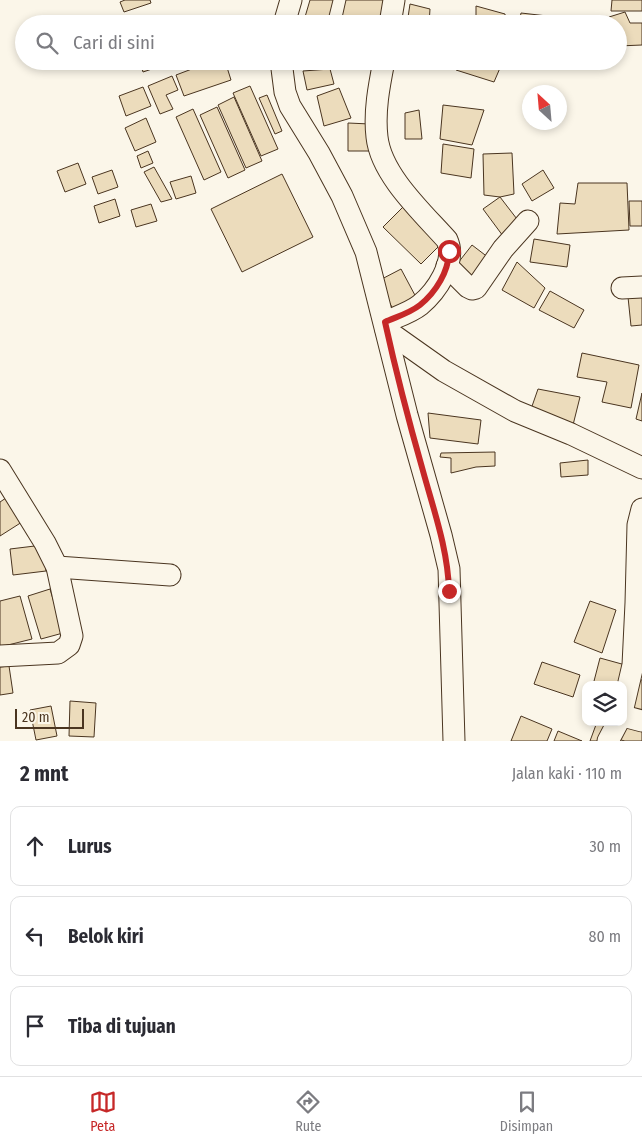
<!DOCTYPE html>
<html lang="id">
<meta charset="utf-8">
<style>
body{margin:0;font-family:"Fira Sans Condensed",sans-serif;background:#f7f7f7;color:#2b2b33}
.controls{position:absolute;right:15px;bottom:15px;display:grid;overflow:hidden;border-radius:10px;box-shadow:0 2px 8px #0003}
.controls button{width:45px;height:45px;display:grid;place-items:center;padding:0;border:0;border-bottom:1px solid #e1e1e2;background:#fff;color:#2b2b33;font:25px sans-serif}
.compass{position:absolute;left:522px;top:85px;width:45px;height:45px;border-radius:50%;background:#fff;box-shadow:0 2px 8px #0003;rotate:334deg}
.scale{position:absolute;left:15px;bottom:12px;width:69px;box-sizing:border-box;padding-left:5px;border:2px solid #4a3520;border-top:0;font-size:14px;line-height:18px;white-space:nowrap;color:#4a3520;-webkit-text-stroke:4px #fbf6e9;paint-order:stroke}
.stop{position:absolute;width:15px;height:15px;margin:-11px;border:4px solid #c62828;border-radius:50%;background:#fff}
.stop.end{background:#c62828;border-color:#fff;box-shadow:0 1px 5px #0008}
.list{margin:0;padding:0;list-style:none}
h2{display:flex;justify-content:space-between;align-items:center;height:65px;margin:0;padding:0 20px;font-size:21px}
h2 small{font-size:16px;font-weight:400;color:#7c7c81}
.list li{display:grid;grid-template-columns:32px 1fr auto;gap:15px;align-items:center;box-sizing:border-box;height:80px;margin:0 10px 10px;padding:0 10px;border:1px solid #e1e1e2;border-radius:10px}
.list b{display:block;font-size:19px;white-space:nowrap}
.list em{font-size:16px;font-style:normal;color:#7c7c81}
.icon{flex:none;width:28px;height:28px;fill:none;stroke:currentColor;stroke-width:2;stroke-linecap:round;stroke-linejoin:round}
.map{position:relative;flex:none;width:642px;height:741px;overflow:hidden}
.search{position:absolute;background:#fff;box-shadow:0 2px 8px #0003;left:15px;right:15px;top:15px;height:55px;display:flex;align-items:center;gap:12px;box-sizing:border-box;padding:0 18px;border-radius:28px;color:#7c7c81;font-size:19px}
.sheet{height:335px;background:#fff}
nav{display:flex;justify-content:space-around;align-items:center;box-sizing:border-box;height:70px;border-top:1px solid #e1e1e2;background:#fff;font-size:14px;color:#7c7c81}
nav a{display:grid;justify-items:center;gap:2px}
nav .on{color:#c62828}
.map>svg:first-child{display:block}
.building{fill:#ecdcbc;stroke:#4a3520}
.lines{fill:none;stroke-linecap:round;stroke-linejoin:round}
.street-casing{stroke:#4a3520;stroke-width:23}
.street{stroke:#fbf6e9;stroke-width:21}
.route{stroke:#c62828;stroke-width:6}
</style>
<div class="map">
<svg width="642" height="741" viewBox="0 0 642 741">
<rect width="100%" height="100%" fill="#fbf6e9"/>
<g class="building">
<polygon points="125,0 150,0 151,3 124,12 120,2"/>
<polygon points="310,0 333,0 327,24 305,17"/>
<polygon points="346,0 388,0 389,24 371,24 342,18"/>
<polygon points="612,0 642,0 642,11 611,11"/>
<polygon points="410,4 430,9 429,24 407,24"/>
<polygon points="476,6 505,14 506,24 476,24"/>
<polygon points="625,12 630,23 642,23 642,45 618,46 618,24 610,24 609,17"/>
<polygon points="521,13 556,17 555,24 519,24"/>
<polygon points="170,61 170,63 143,72 140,62"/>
<polygon points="213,61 225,61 231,80 184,96 176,75"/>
<polygon points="303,61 327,61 327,64 303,66"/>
<polygon points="460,61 503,61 494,82 456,70"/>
<polygon points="330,69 334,84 307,90 303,71"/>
<polygon points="172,76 178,90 166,95 173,109 160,114 148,86"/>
<polygon points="250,86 278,149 261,156 233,93"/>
<polygon points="143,87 151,106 126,116 119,96"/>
<polygon points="339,88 351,118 324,126 317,96"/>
<polygon points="267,95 282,131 275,134 259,98"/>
<polygon points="234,97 262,161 246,168 218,105"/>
<polygon points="443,105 484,110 472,145 440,139"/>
<polygon points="217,107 245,170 228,178 200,115"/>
<polygon points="193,109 221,172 204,180 176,117"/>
<polygon points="419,110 422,139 405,139 405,113"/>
<polygon points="146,118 156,142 135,151 125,128"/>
<polygon points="348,123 370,124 370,151 348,151"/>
<polygon points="443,144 474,149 471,178 441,173"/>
<polygon points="148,151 153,163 141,168 137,156"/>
<polygon points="512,153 514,194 500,197 484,195 483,154"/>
<polygon points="78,163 86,184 65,192 57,171"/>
<polygon points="154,167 172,199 161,202 144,172"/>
<polygon points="112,170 118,187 98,194 92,177"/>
<polygon points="543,170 554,188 532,201 522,184"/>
<polygon points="282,174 313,237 242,272 211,209"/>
<polygon points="191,176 196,193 176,199 170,182"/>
<polygon points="578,183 627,183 629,230 557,234 560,203 575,204"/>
<polygon points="500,197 520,223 503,236 483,209"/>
<polygon points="115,199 120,216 99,223 94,206"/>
<polygon points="629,201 642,201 642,226 630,226"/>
<polygon points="151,204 157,221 136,227 131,210"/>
<polygon points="404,206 441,244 421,264 383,227"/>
<polygon points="534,239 570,245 567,267 530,262"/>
<polygon points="472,245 489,258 471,281 454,268"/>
<polygon points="517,262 545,288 534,308 502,290"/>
<polygon points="401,269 417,299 394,311 378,281"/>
<polygon points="550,291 584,310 574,328 539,310"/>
<polygon points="642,295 642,325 631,326 628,297"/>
<polygon points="582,353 639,365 631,408 602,402 607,382 577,377"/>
<polygon points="538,389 580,397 572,429 530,412"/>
<polygon points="642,393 642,421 636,419"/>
<polygon points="428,413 481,420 478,444 430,438"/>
<polygon points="495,452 495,466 476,467 451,473 451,458 440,457 441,453"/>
<polygon points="588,460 588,475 561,477 560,463"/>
<polygon points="6,498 22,522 0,536 0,502"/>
<polygon points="43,545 46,571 13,575 10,549"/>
<polygon points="50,589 63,633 41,639 28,596"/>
<polygon points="20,596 32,639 0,647 0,601"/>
<polygon points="590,601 616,610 602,653 574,642"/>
<polygon points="600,658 629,666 623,685 593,685"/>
<polygon points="542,662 580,675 573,697 534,684"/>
<polygon points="9,666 13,693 0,695 0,667"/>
<polygon points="634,678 642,680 642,713 627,710"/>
<polygon points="70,701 96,703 94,737 69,736"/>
<polygon points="51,706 57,736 36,740 30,710"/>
<polygon points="521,716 552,729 547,741 511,741"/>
<polygon points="597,722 612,722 606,741 590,741"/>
<polygon points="623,723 642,729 642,741 625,741 617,739"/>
<polygon points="558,731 582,741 554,741"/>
</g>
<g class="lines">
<g class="street-casing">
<g id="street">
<polyline points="284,24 291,0"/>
<polyline points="390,24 394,0"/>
<polyline points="281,61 285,92 290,106 319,153 342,196 366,252 407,415 441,535 449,569 454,741"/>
<path d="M384,61C379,86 374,112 377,137C381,175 423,213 447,240C457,262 436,292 420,305C410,313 396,317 385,322"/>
<polyline points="447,266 468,287 472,289 476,288 503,249 528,221"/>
<polyline points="622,288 642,287"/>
<polyline points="386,330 444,371 515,411 571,434 642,468"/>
<polyline points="0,470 45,543 57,567 72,636 69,645 58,653 0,656"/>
<polyline points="57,567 170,575"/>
<polyline points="623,708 633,665 636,603 638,525 642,509"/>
<polyline points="623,716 642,721"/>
<polyline points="608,741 618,722"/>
</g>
</g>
<use href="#street" class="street"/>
</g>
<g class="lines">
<path class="route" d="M449,591C448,550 434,511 423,471C409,422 396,372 385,322C396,317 410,313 420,305C436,292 449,271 449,251"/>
</g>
</svg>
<div class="controls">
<button><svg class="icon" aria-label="layers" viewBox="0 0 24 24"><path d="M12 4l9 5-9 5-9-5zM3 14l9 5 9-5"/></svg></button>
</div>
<svg class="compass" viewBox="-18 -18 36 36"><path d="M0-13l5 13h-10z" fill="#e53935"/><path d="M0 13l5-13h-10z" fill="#7c7c81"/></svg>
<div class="scale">20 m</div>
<div class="stop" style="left:449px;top:251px"></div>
<div class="stop end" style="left:449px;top:591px"></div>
<div class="search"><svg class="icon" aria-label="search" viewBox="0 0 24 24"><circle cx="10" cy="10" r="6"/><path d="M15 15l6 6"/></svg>Cari di sini</div>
</div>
<section class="sheet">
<h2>2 mnt<small>Jalan kaki · 110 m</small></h2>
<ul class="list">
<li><svg class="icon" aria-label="ahead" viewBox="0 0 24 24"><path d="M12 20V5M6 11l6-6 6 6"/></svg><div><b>Lurus</b></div><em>30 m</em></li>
<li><svg class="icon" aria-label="left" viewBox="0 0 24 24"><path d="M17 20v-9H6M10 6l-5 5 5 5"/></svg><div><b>Belok kiri</b></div><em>80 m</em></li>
<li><svg class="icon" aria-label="arrive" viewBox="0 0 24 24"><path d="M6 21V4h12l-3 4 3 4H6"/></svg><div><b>Tiba di tujuan</b></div></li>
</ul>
</section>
<nav>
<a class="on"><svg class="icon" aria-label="map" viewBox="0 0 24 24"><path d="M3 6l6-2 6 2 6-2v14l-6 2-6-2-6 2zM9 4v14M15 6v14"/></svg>Peta</a>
<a><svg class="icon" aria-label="directions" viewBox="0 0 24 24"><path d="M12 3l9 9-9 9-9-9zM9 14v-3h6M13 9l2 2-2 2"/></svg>Rute</a>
<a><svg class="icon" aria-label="saved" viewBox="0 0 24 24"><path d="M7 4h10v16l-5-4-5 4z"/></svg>Disimpan</a>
</nav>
